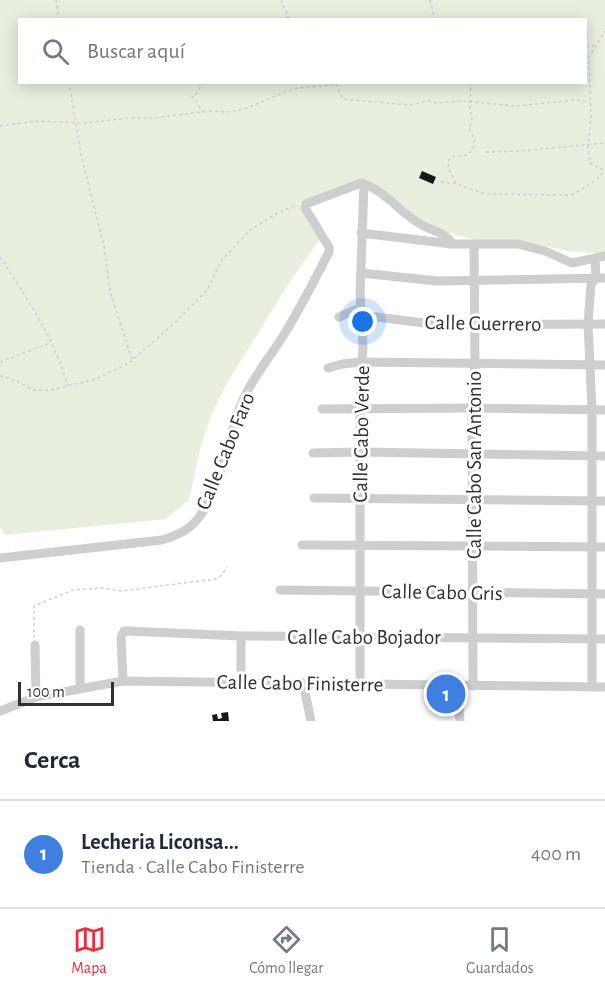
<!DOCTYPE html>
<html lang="es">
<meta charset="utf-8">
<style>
body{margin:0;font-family:"Alegreya Sans",sans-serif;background:#f2f2f3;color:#1f2937}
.scale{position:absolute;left:18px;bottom:15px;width:96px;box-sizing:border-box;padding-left:6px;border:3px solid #313131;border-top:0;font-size:16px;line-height:21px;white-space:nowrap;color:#313131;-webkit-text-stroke:4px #fff;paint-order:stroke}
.you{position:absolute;left:363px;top:322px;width:21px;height:21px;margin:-15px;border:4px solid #fff;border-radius:50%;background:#1a73e8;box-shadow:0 0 0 9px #1a73e833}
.badge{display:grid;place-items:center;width:39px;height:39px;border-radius:50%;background:#f32937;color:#fff;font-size:20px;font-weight:700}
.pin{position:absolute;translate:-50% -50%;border:3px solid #fff;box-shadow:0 2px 6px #0006}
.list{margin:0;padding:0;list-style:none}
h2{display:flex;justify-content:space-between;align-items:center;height:78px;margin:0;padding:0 24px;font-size:26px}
h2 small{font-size:20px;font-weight:400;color:#747a83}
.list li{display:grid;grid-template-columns:39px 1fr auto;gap:18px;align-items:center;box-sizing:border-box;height:108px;padding:0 24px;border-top:2px solid #e0e1e3}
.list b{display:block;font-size:22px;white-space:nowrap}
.list p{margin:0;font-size:20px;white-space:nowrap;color:#747a83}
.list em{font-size:20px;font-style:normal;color:#747a83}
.icon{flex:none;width:33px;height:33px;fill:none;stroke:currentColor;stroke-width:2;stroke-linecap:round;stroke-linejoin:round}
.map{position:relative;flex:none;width:605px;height:721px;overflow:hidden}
.search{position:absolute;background:#fff;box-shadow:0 3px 15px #0003;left:18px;right:18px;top:18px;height:66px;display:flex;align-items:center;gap:15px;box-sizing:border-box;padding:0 21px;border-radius:0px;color:#747a83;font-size:22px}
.sheet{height:186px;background:#fff}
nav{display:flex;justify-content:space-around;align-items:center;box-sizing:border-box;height:84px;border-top:2px solid #e0e1e3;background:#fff;font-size:16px;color:#747a83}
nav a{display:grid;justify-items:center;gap:3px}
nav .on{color:#f32937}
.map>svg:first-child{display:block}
.green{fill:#e8efdf;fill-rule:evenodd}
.building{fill:#181818}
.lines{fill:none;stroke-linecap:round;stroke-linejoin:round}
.path{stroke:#cecece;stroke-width:1.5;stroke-dasharray:3 3;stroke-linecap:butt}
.minor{stroke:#cecece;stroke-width:9}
.labels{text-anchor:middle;stroke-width:6;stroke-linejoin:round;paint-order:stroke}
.street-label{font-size:21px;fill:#313131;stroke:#fff}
</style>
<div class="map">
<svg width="605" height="721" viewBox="0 0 605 721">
<rect width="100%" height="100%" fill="#fff"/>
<path class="green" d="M0,0H605V254L567,251L522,241L476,240L430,228L364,181L300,204L320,239L289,283L227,383L211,416L201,446L189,500L166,519L5,535L0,527ZM20,20H586V82H20Z"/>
<g class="building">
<polygon points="422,171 436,177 433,184 419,178"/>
<polygon points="228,712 229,721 213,721 212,715 217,714 218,719 222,718 221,713"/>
</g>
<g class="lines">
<g class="path">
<polyline points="56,0 59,20"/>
<polyline points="281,0 290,20"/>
<polyline points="430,0 435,20"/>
<polyline points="280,20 288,17"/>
<polyline points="586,47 594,46"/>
<polyline points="69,82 81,155 104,246 110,291 132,360"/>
<polyline points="203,82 197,93 192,96 203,112"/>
<polyline points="336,84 343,99 410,105 429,101 436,103 461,101 516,106 575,100 590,102"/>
<polyline points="0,126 38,121 80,123 130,118 154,118 209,111 230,112 247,108 287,91 298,88 335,85 336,82"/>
<polyline points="486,152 520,151 605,143"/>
<polyline points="603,170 590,163 588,146 591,118 589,57 605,31"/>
<polyline points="441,182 454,183 485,194 571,195 592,183 605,171"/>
<polyline points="456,183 448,168 449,159 455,156 468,155 474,147 474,138 469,129 472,120 470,109 471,82"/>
<path d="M0,257C25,296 56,340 67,385"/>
<polyline points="0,362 50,343"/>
<polyline points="0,376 9,378 34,390 51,390 96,379 129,363 177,321 208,289 221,261 250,230 276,214 296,205"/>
<polyline points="34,638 34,606 73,590 101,588 121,591 216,579 222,575 227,567"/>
</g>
<g class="minor">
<polyline points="361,233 452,244 518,244 545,251 572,263 605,256"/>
<polyline points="361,273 437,281 605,278"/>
<polyline points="361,315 440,325 605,324"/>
<polyline points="339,317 360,308"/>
<polyline points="328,368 342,364 361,362 605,365"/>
<polyline points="322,409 472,408 605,410"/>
<polyline points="313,453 361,452 605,456"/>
<polyline points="314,498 605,501"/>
<polyline points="302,545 605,547"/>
<path d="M0,558L162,540C178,535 190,530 200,516C223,482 227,437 243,400C254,375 271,356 285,333C301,307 315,279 329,252V247L305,208L306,204L361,183C388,191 399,214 424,226C434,231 447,234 452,244"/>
<polyline points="280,590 605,594"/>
<polyline points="80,630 80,688"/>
<polyline points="241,636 241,682"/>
<polyline points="35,645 36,697"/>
<polyline points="123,681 121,637 124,631 127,631 241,636 605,639"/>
<polyline points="303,683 311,721"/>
<polyline points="360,684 360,408 363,347 360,294 364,184"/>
<polyline points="457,686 460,721"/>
<polyline points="473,686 472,408 475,365 474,244"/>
<polyline points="592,687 592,410 588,324 591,284 596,278 595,259"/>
<polyline points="0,711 36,697 123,681 605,687"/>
</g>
</g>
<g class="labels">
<g class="street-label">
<text transform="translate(483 323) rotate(1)" y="7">Calle Guerrero</text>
<text transform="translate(361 434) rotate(-89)" y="7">Calle Cabo Verde</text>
<text transform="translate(225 451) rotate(-68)" y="7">Calle Cabo Faro</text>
<text transform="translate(474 465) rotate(-90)" y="7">Calle Cabo San Antonio</text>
<text transform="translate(442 592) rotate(1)" y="7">Calle Cabo Gris</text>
<text x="364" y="644">Calle Cabo Bojador</text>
<text transform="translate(300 683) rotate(1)" y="7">Calle Cabo Finisterre</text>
</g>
</g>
</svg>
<div class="scale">100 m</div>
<div class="you"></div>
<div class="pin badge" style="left:446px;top:694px;background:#3f7fe0">1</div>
<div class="search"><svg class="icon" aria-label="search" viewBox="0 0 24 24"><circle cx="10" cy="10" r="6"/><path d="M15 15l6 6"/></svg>Buscar aquí</div>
</div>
<section class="sheet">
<h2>Cerca<small></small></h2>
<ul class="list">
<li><span class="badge" style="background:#3f7fe0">1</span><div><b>Lecheria Liconsa...</b><p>Tienda · Calle Cabo Finisterre</p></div><em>400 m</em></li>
</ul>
</section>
<nav>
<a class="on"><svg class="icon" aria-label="map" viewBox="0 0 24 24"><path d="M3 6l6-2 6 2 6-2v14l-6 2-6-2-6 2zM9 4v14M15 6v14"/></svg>Mapa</a>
<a><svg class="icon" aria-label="directions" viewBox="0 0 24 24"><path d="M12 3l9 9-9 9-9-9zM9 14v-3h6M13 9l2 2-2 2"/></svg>Cómo llegar</a>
<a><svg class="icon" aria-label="saved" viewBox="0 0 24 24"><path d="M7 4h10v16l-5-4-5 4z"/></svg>Guardados</a>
</nav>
